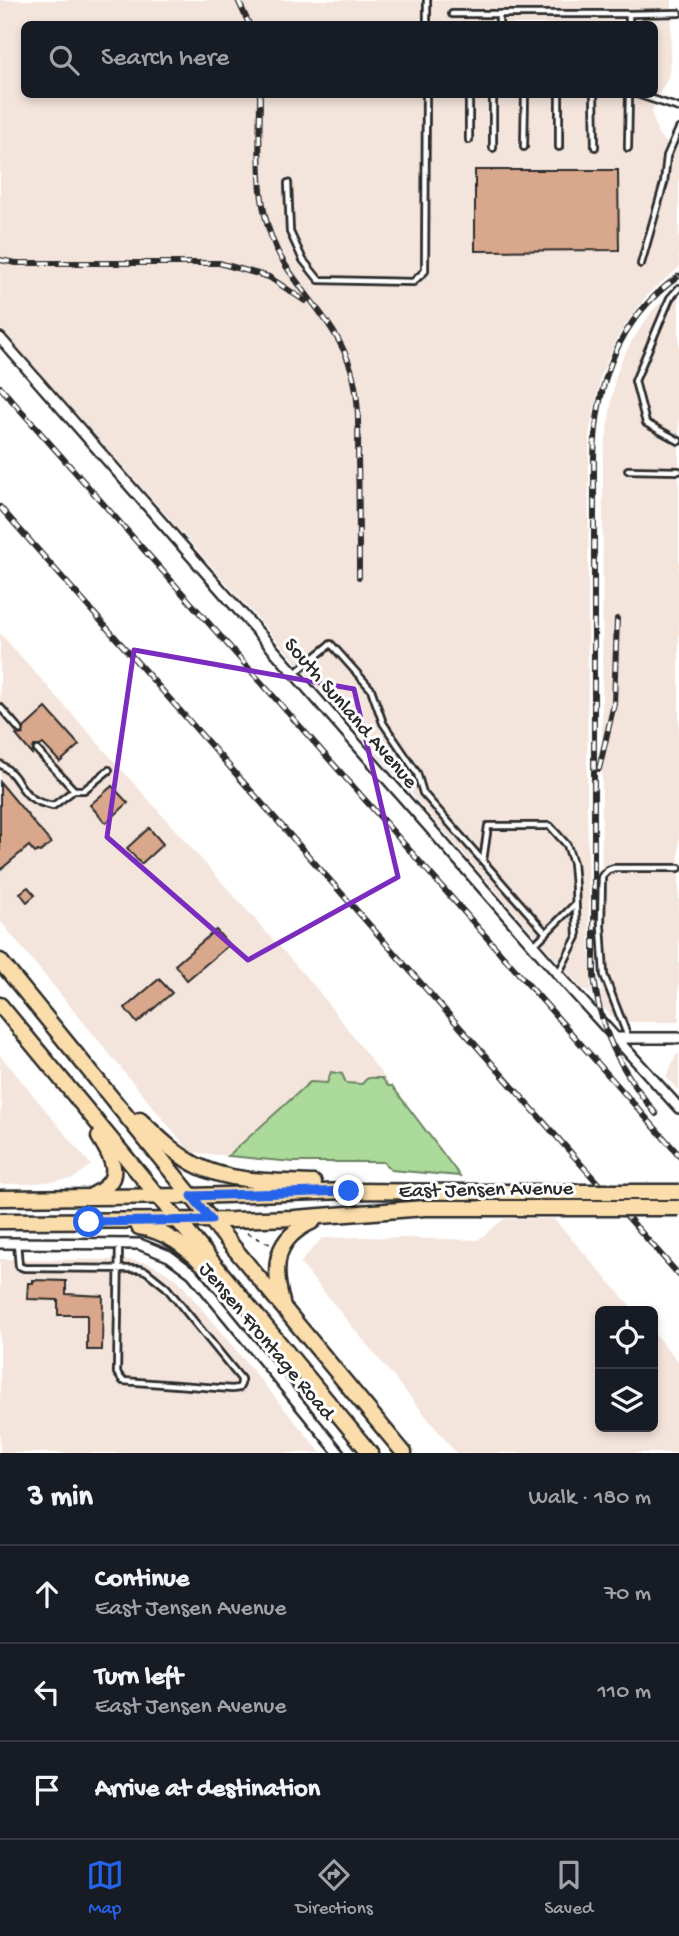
<!DOCTYPE html>
<meta charset="utf-8">
<style>
body{margin:0;font-family:"Gochi Hand",sans-serif;background:#20242c;color:#f1f3f6}
.controls{position:absolute;right:21px;bottom:21px;display:grid;overflow:hidden;border-radius:10px;box-shadow:0 4px 10px #0003}
.controls button{width:63px;height:63px;display:grid;place-items:center;padding:0;border:0;border-bottom:2px solid #363941;background:#171b24;color:#f1f3f6;font:35px sans-serif}
.stop{position:absolute;width:21px;height:21px;margin:-16px;border:5px solid #2563eb;border-radius:50%;background:#fff}
.stop.end{background:#2563eb;border-color:#fff;box-shadow:0 2px 7px #0008}
.list{margin:0;padding:0;list-style:none}
h2{display:flex;justify-content:space-between;align-items:center;height:91px;margin:0;padding:0 28px;font-size:30px}
h2 small{font-size:23px;font-weight:400;color:#9ea1a6}
.list li{display:grid;grid-template-columns:46px 1fr auto;gap:21px;align-items:center;box-sizing:border-box;height:98px;padding:0 28px;border-top:2px solid #363941}
.list b{display:block;font-size:26px;white-space:nowrap}
.list p{margin:0;font-size:23px;white-space:nowrap;color:#9ea1a6}
.list em{font-size:23px;font-style:normal;color:#9ea1a6}
.icon{flex:none;width:38px;height:38px;fill:none;stroke:currentColor;stroke-width:2;stroke-linecap:round;stroke-linejoin:round}
.map{position:relative;flex:none;width:679px;height:1453px;overflow:hidden}
.search{position:absolute;background:#171b24;box-shadow:0 4px 10px #0003;left:21px;right:21px;top:21px;height:77px;display:flex;align-items:center;gap:18px;box-sizing:border-box;padding:0 24px;border-radius:10px;color:#9ea1a6;font-size:26px}
.sheet{height:385px;background:#171b24}
nav{display:flex;justify-content:space-around;align-items:center;box-sizing:border-box;height:98px;border-top:2px solid #363941;background:#171b24;font-size:19px;color:#9ea1a6}
nav a{display:grid;justify-items:center;gap:4px}
nav .on{color:#2563eb}
.map>svg:first-child{display:block}
.built{fill:#f4e5dc;fill-rule:evenodd}
.green{fill:#abda9a;stroke:#6b8262;stroke-width:2}
.building{fill:#d9a78c;stroke:#2b2b2b;stroke-width:2}
.lines{fill:none;stroke-linecap:round;stroke-linejoin:round}
.lane-casing{stroke:#2b2b2b;stroke-width:10}
.street-casing{stroke:#2b2b2b;stroke-width:14}
.primary-casing{stroke:#2b2b2b;stroke-width:19}
.path{stroke:#2b2b2b;stroke-width:2;stroke-dasharray:5 5;stroke-linecap:butt}
.lane{stroke:#fff;stroke-width:4.5}
.street{stroke:#fff;stroke-width:9}
.primary{stroke:#faddab;stroke-width:14}
.rail-casing{stroke:#2b2b2b;stroke-width:6}
.rail{stroke:#fff;stroke-width:3.5;stroke-dasharray:10;stroke-linecap:butt}
.primary-bridge-casing{stroke:#2b2b2b;stroke-width:19;stroke-linecap:butt}
.primary-bridge{stroke:#faddab;stroke-width:14}
.route{stroke:#2563eb;stroke-width:9}
.marked{fill:none;stroke:#7b2cbf;stroke-width:5;stroke-linejoin:round}
.labels{text-anchor:middle;stroke-width:6;stroke-linejoin:round;paint-order:stroke}
.street-label{font-size:21px;fill:#2b2b2b;stroke:#fff}
</style>
<div class="map">
<svg width="679" height="1453" viewBox="0 0 679 1453">
<rect width="100%" height="100%" fill="#fff"/>
<filter id="ink" filterUnits="userSpaceOnUse"><feTurbulence type="fractalNoise" baseFrequency=".0143" numOctaves="2"/><feDisplacementMap in="SourceGraphic" scale="14" xChannelSelector="R" yChannelSelector="G"/><feConvolveMatrix kernelMatrix="1 2 1 2 8 2 1 2 1" color-interpolation-filters="sRGB"/></filter>
<g filter="url(#ink)">
<g class="built">
<path d="M0,0H672L670,75L655,100L652,114L658,134L667,143L679,148V268L652,290L638,307L617,338L601,375L589,435L587,807L591,994L581,988L237,595L0,328ZM24,24H654V94H24Z"/>
<polygon points="679,285 679,1022 617,1022 601,1005 603,458 615,379 621,361 631,342 652,311"/>
<polygon points="0,633 317,989 391,1086 310,1083 228,1156 190,1152 0,921"/>
<polygon points="677,1054 679,1054 679,1091 666,1077"/>
<polygon points="0,1055 91,1165 73,1179 27,1184 0,1184 0,1114 2,1106 0,1092"/>
<polygon points="504,1219 554,1219 635,1311 600,1311 600,1427 653,1427 653,1332 679,1362 679,1453 456,1453 300,1263 322,1238 365,1237 478,1240"/>
<polygon points="0,1259 129,1260 149,1263 162,1270 178,1280 321,1453 0,1453"/>
</g>
<path class="green" d="M331,1072L342,1074L346,1083L362,1084C369,1074 372,1079 382,1078L388,1086H392L460,1176L391,1170L383,1162H293L228,1156L310,1082L327,1083Z"/>
<g class="building">
<polygon points="475,170 618,170 619,250 475,251"/>
<polygon points="46,708 79,745 60,762 43,744 40,746 34,746 32,754 16,735 23,734 24,728"/>
<polygon points="0,782 51,843 40,852 38,851 35,853 29,846 0,870"/>
<polygon points="112,786 128,803 106,823 90,805"/>
<polygon points="149,828 163,844 141,864 127,848"/>
<polygon points="28,887 35,895 27,902 20,893"/>
<polygon points="216,930 229,945 187,980 175,965"/>
<polygon points="159,979 172,993 137,1023 125,1008"/>
<polygon points="33,1280 66,1281 66,1294 103,1296 102,1350 87,1350 87,1315 58,1315 58,1300 27,1299 28,1283 33,1283"/>
</g>
<g class="lines">
<g class="lane-casing">
<g id="lane">
<polyline points="452,14 629,14"/>
<polyline points="427,24 427,0"/>
<polyline points="499,24 499,14"/>
<polyline points="629,24 629,14 679,13"/>
<polyline points="469,94 469,140"/>
<polyline points="493,94 493,148"/>
<polyline points="594,94 595,147"/>
<polyline points="637,94 679,108"/>
<polyline points="524,147 525,94"/>
<polyline points="559,147 559,94"/>
<polyline points="628,148 629,94"/>
<polyline points="288,183 290,232 303,260 319,280 413,282 425,271 426,94"/>
<polyline points="641,264 664,183 667,156 679,129"/>
<polyline points="679,288 670,298 635,381 646,423 679,441"/>
<polyline points="628,470 679,471"/>
<polyline points="295,673 331,644 371,689 383,723 417,773 423,793 546,933"/>
<polyline points="0,707 20,730"/>
<polyline points="37,750 74,790 84,790 109,770"/>
<path d="M0,764C26,780 16,799 53,806L74,790"/>
<polyline points="483,861 488,826 550,826 567,845 573,863 575,886 577,937 558,974"/>
<polyline points="534,945 575,904"/>
<polyline points="628,1037 604,975 601,926 602,876 608,870 614,868 679,868"/>
<polyline points="17,1243 19,1266 24,1268 139,1269 146,1271 166,1287 241,1379 241,1384 239,1388 232,1389 123,1381 117,1373 119,1243"/>
</g>
</g>
<g class="street-casing">
<g id="street">
<polyline points="0,338 573,991 679,1108"/>
<polyline points="617,1038 679,1038"/>
<polyline points="0,1243 139,1244 169,1256 192,1273 339,1453"/>
</g>
</g>
<g class="primary-casing">
<g id="primary">
<polyline points="0,961 224,1236 404,1453"/>
<polyline points="0,1005 370,1453"/>
<path d="M140,1120C158,1137 177,1156 200,1167C234,1183 277,1181 314,1183"/>
<path d="M91,1196C124,1181 115,1162 99,1137"/>
<polyline points="0,1198 192,1196 349,1191 468,1192"/>
<polyline points="0,1221 233,1220 295,1218 425,1208 482,1208"/>
<path d="M139,1227C166,1231 186,1247 205,1266"/>
<path d="M282,1302C272,1265 275,1238 313,1221"/>
</g>
</g>
<polyline class="path" points="247,1233 270,1244"/>
<use href="#lane" class="lane"/>
<use href="#street" class="street"/>
<use href="#primary" class="primary"/>
<g class="rail-casing">
<g id="rail">
<polyline points="238,0 249,24"/>
<path d="M260,94C260,153 252,214 286,266C308,300 339,329 351,369C360,398 358,429 358,459C359,498 359,538 359,577"/>
<polyline points="0,260 16,263 219,263 269,277 305,301"/>
<polyline points="0,387 679,1155"/>
<polyline points="0,507 679,1275"/>
<polyline points="599,769 614,704 617,619"/>
<path d="M656,1114C621,1070 600,1033 594,976V458C596,385 616,320 679,276"/>
</g>
</g>
<use href="#rail" class="rail"/>
<g class="primary-bridge-casing">
<g id="primary-bridge">
<polyline points="468,1192 679,1192"/>
<polyline points="482,1208 679,1208"/>
</g>
</g>
<use href="#primary-bridge" class="primary-bridge"/>
</g>
</g>
<g class="lines" filter="url(#ink)">
<polyline class="route" points="89,1222 211,1220 192,1196 349,1191"/>
</g>
<path class="marked" d="M134,650L354,689L398,877L248,960L107,837Z"/>
<g class="labels">
<g class="street-label">
<text transform="translate(352 712) rotate(49)" y="7">South Sunland Avenue</text>
<text transform="translate(486 1188) rotate(-1)" y="7">East Jensen Avenue</text>
<text transform="translate(268 1340) rotate(50)" y="7">Jensen Frontage Road</text>
</g>
</g>
</svg>
<div class="controls">
<button><svg class="icon" aria-label="locate" viewBox="0 0 24 24"><circle cx="12" cy="12" r="6"/><path d="M12 2v4M12 18v4M2 12h4M18 12h4"/></svg></button>
<button><svg class="icon" aria-label="layers" viewBox="0 0 24 24"><path d="M12 4l9 5-9 5-9-5zM3 14l9 5 9-5"/></svg></button>
</div>
<div class="stop" style="left:89px;top:1222px"></div>
<div class="stop end" style="left:349px;top:1191px"></div>
<div class="search"><svg class="icon" aria-label="search" viewBox="0 0 24 24"><circle cx="10" cy="10" r="6"/><path d="M15 15l6 6"/></svg>Search here</div>
</div>
<section class="sheet">
<h2>3 min<small>Walk · 180 m</small></h2>
<ul class="list">
<li><svg class="icon" aria-label="ahead" viewBox="0 0 24 24"><path d="M12 20V5M6 11l6-6 6 6"/></svg><div><b>Continue</b><p>East Jensen Avenue</p></div><em>70 m</em></li>
<li><svg class="icon" aria-label="left" viewBox="0 0 24 24"><path d="M17 20v-9H6M10 6l-5 5 5 5"/></svg><div><b>Turn left</b><p>East Jensen Avenue</p></div><em>110 m</em></li>
<li><svg class="icon" aria-label="arrive" viewBox="0 0 24 24"><path d="M6 21V4h12l-3 4 3 4H6"/></svg><div><b>Arrive at destination</b></div></li>
</ul>
</section>
<nav>
<a class="on"><svg class="icon" aria-label="map" viewBox="0 0 24 24"><path d="M3 6l6-2 6 2 6-2v14l-6 2-6-2-6 2zM9 4v14M15 6v14"/></svg>Map</a>
<a><svg class="icon" aria-label="directions" viewBox="0 0 24 24"><path d="M12 3l9 9-9 9-9-9zM9 14v-3h6M13 9l2 2-2 2"/></svg>Directions</a>
<a><svg class="icon" aria-label="saved" viewBox="0 0 24 24"><path d="M7 4h10v16l-5-4-5 4z"/></svg>Saved</a>
</nav>
